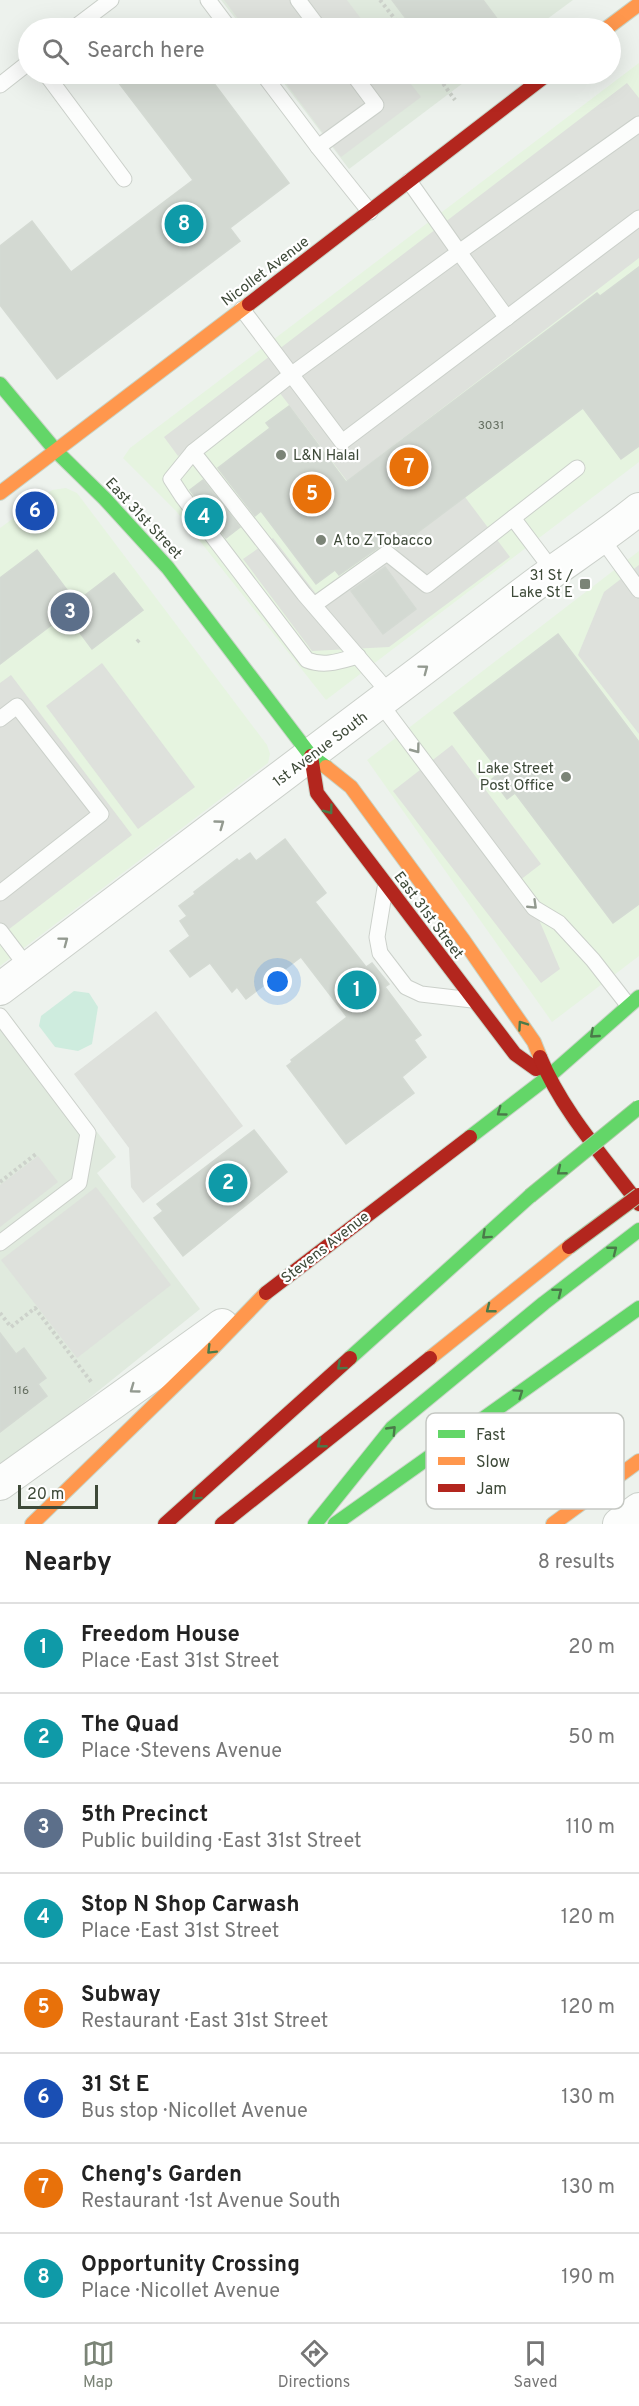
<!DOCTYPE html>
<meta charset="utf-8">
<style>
body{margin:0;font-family:Overpass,sans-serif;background:#f6f6f6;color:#222}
.scale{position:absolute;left:18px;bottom:15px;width:80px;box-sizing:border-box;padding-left:6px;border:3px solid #3d4938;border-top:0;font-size:16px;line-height:21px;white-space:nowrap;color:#3d4938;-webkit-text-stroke:4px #fff;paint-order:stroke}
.you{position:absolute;left:278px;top:982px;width:21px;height:21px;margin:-15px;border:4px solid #fff;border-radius:50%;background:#1a73e8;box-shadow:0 0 0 9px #1a73e833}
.badge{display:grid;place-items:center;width:39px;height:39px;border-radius:50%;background:#7b8477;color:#fff;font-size:20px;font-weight:700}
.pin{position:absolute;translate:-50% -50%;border:3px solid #fff;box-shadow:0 2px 6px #0006}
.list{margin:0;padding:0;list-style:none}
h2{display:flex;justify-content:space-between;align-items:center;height:78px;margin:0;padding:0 24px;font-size:26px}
h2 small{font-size:20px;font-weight:400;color:#767676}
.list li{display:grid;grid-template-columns:39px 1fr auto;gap:18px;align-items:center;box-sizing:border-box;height:90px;padding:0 24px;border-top:2px solid #e0e0e0}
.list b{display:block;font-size:22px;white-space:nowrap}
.list p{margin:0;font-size:20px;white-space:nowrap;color:#767676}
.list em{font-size:20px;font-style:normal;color:#767676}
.icon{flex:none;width:33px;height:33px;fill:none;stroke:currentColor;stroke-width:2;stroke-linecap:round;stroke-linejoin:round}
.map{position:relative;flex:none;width:639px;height:1524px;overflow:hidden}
.search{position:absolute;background:#fff;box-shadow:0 6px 24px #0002;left:18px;right:18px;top:18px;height:66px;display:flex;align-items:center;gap:15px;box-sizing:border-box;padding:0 21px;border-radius:33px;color:#767676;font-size:22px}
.sheet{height:798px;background:#fff}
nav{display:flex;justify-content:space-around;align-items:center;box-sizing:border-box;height:84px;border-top:2px solid #e0e0e0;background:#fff;font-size:16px;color:#767676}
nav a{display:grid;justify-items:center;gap:3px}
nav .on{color:#7b8477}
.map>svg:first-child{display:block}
.residential{fill:#e0eade}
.commercial{fill:#e6f4e0}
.green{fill:#ceecde}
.parking{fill:#dee1dc}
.building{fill:#d3d9d2;stroke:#d4dad3;stroke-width:1.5}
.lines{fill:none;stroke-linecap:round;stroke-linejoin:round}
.lane-casing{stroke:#cbd0ca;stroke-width:17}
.street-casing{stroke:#cbd0ca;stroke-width:34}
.fast-casing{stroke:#c8d4c7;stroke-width:16}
.slow-casing{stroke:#c8d4c7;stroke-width:16}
.jam-casing{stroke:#c8d4c7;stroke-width:16}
.path{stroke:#cdd2cb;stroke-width:4;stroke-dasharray:3 3;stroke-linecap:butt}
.lane{stroke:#fcfdfc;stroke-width:15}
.street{stroke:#fcfdfc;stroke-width:32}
.fast{stroke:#63d668;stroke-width:14}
.slow{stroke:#ff974d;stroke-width:14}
.jam{stroke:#b3261e;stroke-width:14}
.fast-bridge-casing{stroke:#b0c9a9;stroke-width:16;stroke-linecap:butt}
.jam-bridge-casing{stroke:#b0c9a9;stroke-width:16;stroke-linecap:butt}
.fast-bridge{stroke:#63d668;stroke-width:14}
.jam-bridge{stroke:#b3261e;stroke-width:14}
.oneway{stroke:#939a90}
.oneway2{stroke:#4a7a49}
.poi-dot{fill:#7b8477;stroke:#fff;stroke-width:2}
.labels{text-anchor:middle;stroke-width:4.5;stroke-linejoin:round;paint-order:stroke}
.number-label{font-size:12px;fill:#646e60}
.street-label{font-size:15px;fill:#3d4938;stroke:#fff}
.poi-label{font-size:15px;fill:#3d4938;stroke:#fff;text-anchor:start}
.key{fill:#fff;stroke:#c5c8c3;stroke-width:1.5}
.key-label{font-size:16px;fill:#3d4938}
</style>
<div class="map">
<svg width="639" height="1524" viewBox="0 0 639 1524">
<rect width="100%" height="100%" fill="#edf2ed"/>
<g class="residential">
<polygon points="221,0 573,0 535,28 243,28"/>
<polygon points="277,74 475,74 349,169"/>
<polygon points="6,1012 116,1157 97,1173 200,1309 0,1470 0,1016"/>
</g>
<g class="commercial">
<polygon points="639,63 639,462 326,700 176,511 123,458 130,448"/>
<polygon points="66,488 77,493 267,745 270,754 268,763 0,966 0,528 52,490"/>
<polygon points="639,551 639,956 552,1022 367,760"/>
</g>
<polygon class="green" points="74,991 89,993 98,1007 92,1044 78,1051 55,1047 39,1026 41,1016"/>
<g class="parking">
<polygon points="224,0 347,0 368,28 245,28"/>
<polygon points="279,74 403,74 421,97 341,157"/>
<polygon points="627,83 639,98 639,258 347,481 273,384 178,456 164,437"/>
<polygon points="465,497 510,557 389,647 312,651 243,559 273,538 317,595 381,547 397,549"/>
<polygon points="639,565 639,734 578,655 604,592"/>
<polygon points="102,663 195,787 138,829 46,706"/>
<polygon points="11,675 132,835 0,936 0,683"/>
<polygon points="452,745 541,864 515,884 534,908 560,969 541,983 393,791"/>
<polygon points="156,1011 243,1126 143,1203 131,1187 129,1148 74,1074"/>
<polygon points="38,1156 58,1182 0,1227 0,1185"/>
<polygon points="96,1187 171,1285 77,1358 1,1260"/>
</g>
<g class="building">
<polygon points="392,0 483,0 504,28 413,28"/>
<polygon points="112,74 207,74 289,183 230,228 240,241 57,379 0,305 0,246 32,221 71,272 193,180"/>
<polygon points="639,267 639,446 621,459 583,408 397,548 388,543 382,545 339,575 335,570 316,584 261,511 255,516 218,468 270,428 266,423 289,406 346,482 597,293 600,296"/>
<polygon points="203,480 240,527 226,538 190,490"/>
<polygon points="37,550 76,602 114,573 143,610 92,649 66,614 0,664 0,578"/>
<polygon points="385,567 416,609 383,634 351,591"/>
<polygon points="558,634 639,742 639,904 613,923 515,793 507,799 492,779 500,772 454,713"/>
<polygon points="285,839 326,893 315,902 366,967 372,963 389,984 385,987 421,1035 414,1040 426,1057 402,1077 414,1093 346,1144 287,1066 292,1062 291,1060 347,1017 301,957 246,999 237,987 232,992 210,963 190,977 170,951 190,936 180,921 187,916 179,906 195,894 194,892 237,859 239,861 250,853 256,861"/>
<polygon points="254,1130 287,1172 183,1256 154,1218 163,1211 157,1204"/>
<polygon points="0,1333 16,1354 24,1348 46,1378 38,1384 47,1396 0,1432"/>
</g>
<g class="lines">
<g class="lane-casing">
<g id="lane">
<polyline points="208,0 229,28"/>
<polyline points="298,0 319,28"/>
<polyline points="74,28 111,0"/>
<polyline points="46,74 124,179"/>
<polyline points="263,74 318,147"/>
<polyline points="353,74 376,105 318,147 370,212"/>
<polyline points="0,85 28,63"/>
<polyline points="242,309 342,442 639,218"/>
<polyline points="507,318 459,252 639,124"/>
<path d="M193,452L171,479L182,496L307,660C325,667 340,661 358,656"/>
<polyline points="513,518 553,571"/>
<polyline points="602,539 639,590"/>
<polyline points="314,605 387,553 427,585 577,468"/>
<polyline points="391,695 304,594 193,452 292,374 459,252 409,181"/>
<polyline points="380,703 534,908 559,923 593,960 628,1005"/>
<polyline points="0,719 17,706 101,814 0,893"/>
<polyline points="385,888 377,937 380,953 406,987 421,994 472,1000"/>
<polyline points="0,931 28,968"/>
<polyline points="0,1016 88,1133 79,1183 0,1243"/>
</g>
</g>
<g class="street-casing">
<g id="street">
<path d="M0,989C176,856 353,723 529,589C565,562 603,538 639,509"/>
<polyline points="0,1484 222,1325"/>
<polyline points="619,1524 639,1509"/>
</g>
</g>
<g class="fast-casing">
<g id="fast">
<polyline points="0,384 56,451 105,499 168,568 311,756 326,767"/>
<polyline points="470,1137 548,1077 639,997"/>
<polyline points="350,1358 530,1196"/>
<polyline points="315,1524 392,1428 544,1303 639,1230"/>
<polyline points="335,1524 639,1308"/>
</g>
</g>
<g class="slow-casing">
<g id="slow">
<polyline points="607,28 639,4"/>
<polyline points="0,493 249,304"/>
<polyline points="326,767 351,787 464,941 534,1042 540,1057"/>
<polyline points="430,1358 569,1247"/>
<polyline points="32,1524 212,1349 266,1293"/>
<polyline points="553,1524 639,1461"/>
</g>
</g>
<g class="jam-casing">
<g id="jam">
<polyline points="249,304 548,74"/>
<polyline points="311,756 317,793 515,1054 536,1069"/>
<path d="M540,1057C562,1111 604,1157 639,1204"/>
<polyline points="266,1293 470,1137"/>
<polyline points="165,1524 350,1358"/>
<polyline points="222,1524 430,1358"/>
</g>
</g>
<g class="path">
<polyline points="380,0 402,28"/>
<polyline points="436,74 455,100"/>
<polyline points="137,642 141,638"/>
<polyline points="0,1182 36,1154"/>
<polyline points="0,1313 11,1327 35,1308 92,1383"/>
</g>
<use href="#lane" class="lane"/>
<use href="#street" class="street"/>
<use href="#fast" class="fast"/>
<use href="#slow" class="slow"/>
<use href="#jam" class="jam"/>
<g class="fast-bridge-casing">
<polyline id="fast-bridge" points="530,1196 639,1107"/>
</g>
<g class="jam-bridge-casing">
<polyline id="jam-bridge" points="569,1247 639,1195"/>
</g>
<use href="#fast-bridge" class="fast-bridge"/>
<use href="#jam-bridge" class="jam-bridge"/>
</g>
<defs><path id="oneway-chevron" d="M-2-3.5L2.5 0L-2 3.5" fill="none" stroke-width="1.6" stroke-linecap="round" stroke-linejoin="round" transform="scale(1.5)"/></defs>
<g class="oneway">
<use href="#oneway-chevron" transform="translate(424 669) rotate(-37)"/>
<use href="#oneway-chevron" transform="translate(416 749) rotate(53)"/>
<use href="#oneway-chevron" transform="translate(220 824) rotate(-36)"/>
<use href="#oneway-chevron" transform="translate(533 905) rotate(44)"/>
<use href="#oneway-chevron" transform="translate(64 941) rotate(-37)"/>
<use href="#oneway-chevron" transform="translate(134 1389) rotate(144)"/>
</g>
<g class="oneway2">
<use href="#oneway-chevron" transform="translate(329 810) rotate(53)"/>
<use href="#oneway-chevron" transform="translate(522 1025) rotate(-125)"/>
<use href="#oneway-chevron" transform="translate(594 1034) rotate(139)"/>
<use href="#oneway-chevron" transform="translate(501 1112) rotate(144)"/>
<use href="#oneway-chevron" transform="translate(561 1171) rotate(141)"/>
<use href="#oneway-chevron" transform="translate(486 1235) rotate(138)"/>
<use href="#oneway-chevron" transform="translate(613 1250) rotate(-38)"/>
<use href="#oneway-chevron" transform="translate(558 1292) rotate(-38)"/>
<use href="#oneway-chevron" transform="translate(490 1309) rotate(142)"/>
<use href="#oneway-chevron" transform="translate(211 1350) rotate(135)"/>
<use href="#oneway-chevron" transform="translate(341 1366) rotate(138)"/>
<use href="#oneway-chevron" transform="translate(519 1393) rotate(-35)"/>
<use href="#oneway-chevron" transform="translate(392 1430) rotate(-46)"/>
<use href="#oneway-chevron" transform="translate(321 1444) rotate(141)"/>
<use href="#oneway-chevron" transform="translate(196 1496) rotate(138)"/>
</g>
<g class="poi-dot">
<circle cx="281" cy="455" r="6"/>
<circle cx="321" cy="540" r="6"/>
<rect x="579" y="578" width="12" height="12" rx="3"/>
<circle cx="566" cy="777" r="6"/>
</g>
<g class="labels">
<g class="number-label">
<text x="491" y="429">3031</text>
<text x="21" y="1394">116</text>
</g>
<g class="street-label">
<text transform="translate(265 271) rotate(-37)" y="5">Nicollet Avenue</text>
<text transform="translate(144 518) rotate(47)" y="5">East 31st Street</text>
<text transform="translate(320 749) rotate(-37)" y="5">1st Avenue South</text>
<text transform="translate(429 915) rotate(53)" y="5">East 31st Street</text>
<text transform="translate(325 1247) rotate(-38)" y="5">Stevens Avenue</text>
</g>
<g class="poi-label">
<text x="293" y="460">L&amp;N Halal</text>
<text x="333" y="545">A to Z Tobacco</text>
<text x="573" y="580" text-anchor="end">31 St /<tspan x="573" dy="17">Lake St E</tspan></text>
<text x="554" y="773" text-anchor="end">Lake Street<tspan x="554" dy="17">Post Office</tspan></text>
</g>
</g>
<rect x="426" y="1413" width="198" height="96" rx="9" class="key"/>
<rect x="438" y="1430" width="27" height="8" fill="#63d668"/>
<rect x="438" y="1457" width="27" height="8" fill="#ff974d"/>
<rect x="438" y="1484" width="27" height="8" fill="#b3261e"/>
<g class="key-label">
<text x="476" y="1440">Fast</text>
<text x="476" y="1467">Slow</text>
<text x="476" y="1494">Jam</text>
</g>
</svg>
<div class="scale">20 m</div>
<div class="you"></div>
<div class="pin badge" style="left:357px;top:990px;background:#0f9aa8">1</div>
<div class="pin badge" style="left:228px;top:1183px;background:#0f9aa8">2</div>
<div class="pin badge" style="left:70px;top:612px;background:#5c6f8a">3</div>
<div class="pin badge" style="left:204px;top:517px;background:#0f9aa8">4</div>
<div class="pin badge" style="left:312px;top:494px;background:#e8710a">5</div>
<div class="pin badge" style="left:35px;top:511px;background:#1a4fb4">6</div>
<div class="pin badge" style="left:409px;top:467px;background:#e8710a">7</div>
<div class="pin badge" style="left:184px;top:224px;background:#0f9aa8">8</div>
<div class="search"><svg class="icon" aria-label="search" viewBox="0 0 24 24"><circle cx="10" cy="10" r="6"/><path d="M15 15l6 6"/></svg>Search here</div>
</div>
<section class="sheet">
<h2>Nearby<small>8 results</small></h2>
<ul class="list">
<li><span class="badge" style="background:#0f9aa8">1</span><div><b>Freedom House</b><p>Place · East 31st Street</p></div><em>20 m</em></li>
<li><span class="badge" style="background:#0f9aa8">2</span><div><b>The Quad</b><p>Place · Stevens Avenue</p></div><em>50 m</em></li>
<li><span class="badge" style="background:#5c6f8a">3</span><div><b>5th Precinct</b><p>Public building · East 31st Street</p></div><em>110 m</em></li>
<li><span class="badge" style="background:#0f9aa8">4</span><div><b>Stop N Shop Carwash</b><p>Place · East 31st Street</p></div><em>120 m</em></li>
<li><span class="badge" style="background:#e8710a">5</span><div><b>Subway</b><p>Restaurant · East 31st Street</p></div><em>120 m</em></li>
<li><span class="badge" style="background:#1a4fb4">6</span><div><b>31 St E</b><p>Bus stop · Nicollet Avenue</p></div><em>130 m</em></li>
<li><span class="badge" style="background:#e8710a">7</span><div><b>Cheng's Garden</b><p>Restaurant · 1st Avenue South</p></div><em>130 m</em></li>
<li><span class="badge" style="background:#0f9aa8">8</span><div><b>Opportunity Crossing</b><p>Place · Nicollet Avenue</p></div><em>190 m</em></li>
</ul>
</section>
<nav>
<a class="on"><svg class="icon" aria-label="map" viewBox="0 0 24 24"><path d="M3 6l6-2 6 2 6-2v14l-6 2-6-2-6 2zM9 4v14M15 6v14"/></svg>Map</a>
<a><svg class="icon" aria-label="directions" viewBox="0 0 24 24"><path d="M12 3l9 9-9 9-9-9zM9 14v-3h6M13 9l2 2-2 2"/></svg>Directions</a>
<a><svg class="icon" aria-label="saved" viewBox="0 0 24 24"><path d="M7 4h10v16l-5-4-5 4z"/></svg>Saved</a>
</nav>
